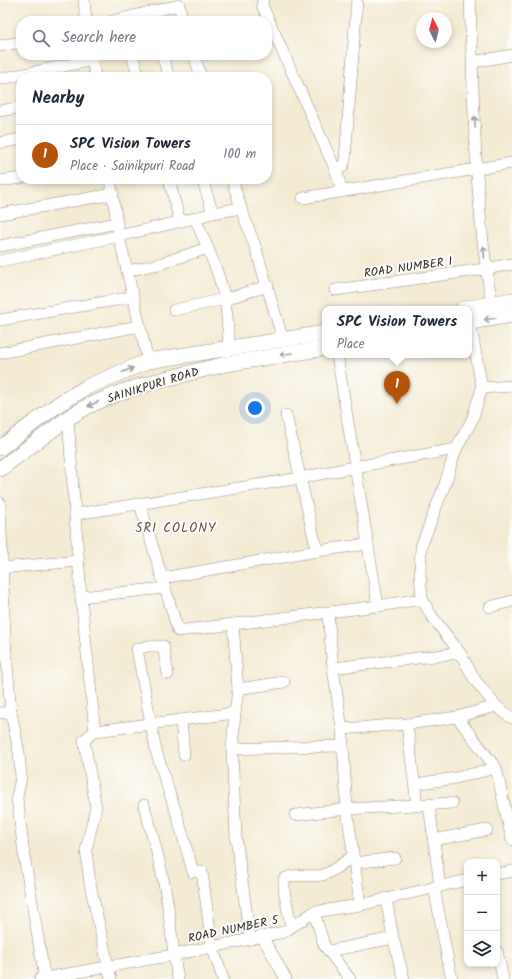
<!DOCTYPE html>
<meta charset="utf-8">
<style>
body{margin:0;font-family:Kalam,sans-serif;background:#f2f2f3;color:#1f2937}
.controls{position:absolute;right:12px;bottom:12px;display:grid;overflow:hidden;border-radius:8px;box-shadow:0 2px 6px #0003}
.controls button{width:36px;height:36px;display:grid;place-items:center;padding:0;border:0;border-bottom:1px solid #e0e1e3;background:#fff;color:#1f2937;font:20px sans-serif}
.compass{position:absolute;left:416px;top:12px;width:36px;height:36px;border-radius:50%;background:#fff;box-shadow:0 2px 6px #0003;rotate:353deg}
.you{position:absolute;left:255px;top:408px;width:14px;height:14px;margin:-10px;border:3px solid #fff;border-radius:50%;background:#1a73e8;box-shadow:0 0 0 6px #1a73e833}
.badge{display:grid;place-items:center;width:26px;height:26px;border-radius:50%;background:#b45309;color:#fff;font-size:13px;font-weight:700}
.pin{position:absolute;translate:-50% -33px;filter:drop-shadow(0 1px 2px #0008)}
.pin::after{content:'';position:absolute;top:21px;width:14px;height:12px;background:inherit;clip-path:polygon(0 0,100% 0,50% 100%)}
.popup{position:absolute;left:322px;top:306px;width:150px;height:52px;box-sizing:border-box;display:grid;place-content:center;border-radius:8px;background:#fff;filter:drop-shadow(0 1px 3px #0005);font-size:13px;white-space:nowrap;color:#747a83}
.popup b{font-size:15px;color:#1f2937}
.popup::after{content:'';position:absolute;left:50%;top:100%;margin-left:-8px;border:8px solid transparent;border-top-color:#fff}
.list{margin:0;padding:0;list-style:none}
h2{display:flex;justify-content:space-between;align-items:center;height:52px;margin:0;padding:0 16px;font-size:17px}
h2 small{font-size:13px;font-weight:400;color:#747a83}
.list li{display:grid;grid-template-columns:26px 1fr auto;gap:12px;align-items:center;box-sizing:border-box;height:60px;padding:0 16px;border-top:1px solid #e0e1e3}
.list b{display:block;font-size:15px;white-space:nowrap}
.list p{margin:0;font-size:13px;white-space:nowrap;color:#747a83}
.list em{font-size:13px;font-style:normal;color:#747a83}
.icon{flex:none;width:22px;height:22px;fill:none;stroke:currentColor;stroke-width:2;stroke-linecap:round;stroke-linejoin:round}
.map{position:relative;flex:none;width:512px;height:979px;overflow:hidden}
.search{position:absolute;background:#fff;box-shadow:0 2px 6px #0003;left:16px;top:16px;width:256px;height:44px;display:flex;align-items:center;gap:10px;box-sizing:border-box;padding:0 14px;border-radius:16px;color:#747a83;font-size:15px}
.panel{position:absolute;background:#fff;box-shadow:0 2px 6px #0003;left:16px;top:72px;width:256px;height:112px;border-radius:16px}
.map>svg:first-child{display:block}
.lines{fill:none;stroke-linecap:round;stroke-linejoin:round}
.street-casing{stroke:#8f8a7e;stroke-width:12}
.secondary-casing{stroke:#8f8a7e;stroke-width:16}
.street{stroke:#fff;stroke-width:11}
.secondary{stroke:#fff;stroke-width:15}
.oneway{stroke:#a0a0a0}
.labels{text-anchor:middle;stroke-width:4;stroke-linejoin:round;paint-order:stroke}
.street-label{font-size:12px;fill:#2b2b2b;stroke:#fdfcf7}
.neighbourhood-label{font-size:13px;letter-spacing:1px;fill:#635349;stroke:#fdfcf7}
</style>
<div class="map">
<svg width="512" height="979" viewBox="0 0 512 979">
<rect width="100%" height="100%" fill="#fdfcf7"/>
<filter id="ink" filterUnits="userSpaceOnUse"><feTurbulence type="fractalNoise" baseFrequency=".025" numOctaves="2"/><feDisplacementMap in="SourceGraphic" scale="8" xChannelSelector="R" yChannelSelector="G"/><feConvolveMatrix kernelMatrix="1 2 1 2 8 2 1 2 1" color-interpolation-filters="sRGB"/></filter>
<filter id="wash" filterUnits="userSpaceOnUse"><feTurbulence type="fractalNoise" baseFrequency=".012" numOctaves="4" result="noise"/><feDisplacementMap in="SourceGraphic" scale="16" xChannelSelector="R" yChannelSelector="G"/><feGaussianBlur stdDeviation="0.9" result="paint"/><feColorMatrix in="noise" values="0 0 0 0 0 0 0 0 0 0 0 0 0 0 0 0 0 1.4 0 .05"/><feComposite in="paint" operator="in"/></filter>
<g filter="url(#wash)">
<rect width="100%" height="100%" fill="#f3ead2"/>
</g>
<g filter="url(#ink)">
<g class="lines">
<g class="street-casing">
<g id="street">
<polyline points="84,0 86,21"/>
<polyline points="263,0 262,5 336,171 342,190"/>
<path d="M470,0C474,102 474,204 492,304"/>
<polyline points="112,21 179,5 183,21"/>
<polyline points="0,46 21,42"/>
<polyline points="92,55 95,77"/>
<polyline points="132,55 139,77"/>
<polyline points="162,55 169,77"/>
<polyline points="194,55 201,77"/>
<polyline points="473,62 512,55"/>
<polyline points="0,79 93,60"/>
<polyline points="0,111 21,107"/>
<polyline points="0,143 21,139"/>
<polyline points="336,171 343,166 345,160 357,0"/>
<polyline points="110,179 119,236 148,361"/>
<polyline points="169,179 180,222"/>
<polyline points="202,179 213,213"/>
<polyline points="232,179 241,208 256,249 283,340"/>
<polyline points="0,181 21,178"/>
<polyline points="303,198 512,163"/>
<polyline points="0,214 113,194"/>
<path d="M195,218C207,247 222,277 226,308C228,321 228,335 229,348"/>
<polyline points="0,246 117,223"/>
<polyline points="0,261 119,236 195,218 213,213 241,208"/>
<polyline points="127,271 159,264 208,248"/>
<polyline points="335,290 485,269 512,264"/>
<polyline points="174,310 225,299 268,286"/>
<polyline points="0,320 133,297"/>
<polyline points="470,322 482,388 472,420 456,449 445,484 421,547 420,573 422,599 431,615 460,653 475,680 496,706 512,718"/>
<polyline points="0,353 139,326"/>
<polyline points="337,355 378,606"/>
<polyline points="482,388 512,386"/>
<polyline points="286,415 317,551"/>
<polyline points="68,418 81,597 95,731 235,713 232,749 236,837 250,939"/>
<polyline points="0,503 5,640 0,641"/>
<polyline points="140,504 178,631 378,606 422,599"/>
<polyline points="76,514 300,478 355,467 456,449"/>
<polyline points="0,568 79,561"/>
<polyline points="162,578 317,551 368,544"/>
<polyline points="81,597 165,588"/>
<polyline points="490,607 512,601"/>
<polyline points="328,613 333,668 342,729 347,809 360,905"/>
<polyline points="233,624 238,689 235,713"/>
<polyline points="333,668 460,653"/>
<polyline points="168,674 163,646 148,646 137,649 156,751 170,795 177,815 193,872 202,872 212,946 223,979"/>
<polyline points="238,689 284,682"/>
<polyline points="11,712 19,753 21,777 17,797 24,855 45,979"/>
<polyline points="0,713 11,712 5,640"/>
<polyline points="457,717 496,768 512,840"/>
<polyline points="181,720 184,755"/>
<polyline points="407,724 417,806"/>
<polyline points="342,729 407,724 457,717 496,706"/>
<polyline points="95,731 84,740 96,807 86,850 90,884 111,979"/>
<polyline points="232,749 288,747 343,746"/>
<polyline points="415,784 456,778 496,768"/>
<path d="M144,805C153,836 162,868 167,900C171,926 173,953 178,979"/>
<polyline points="429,805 440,886"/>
<polyline points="295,815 347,809 452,803"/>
<polyline points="433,840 487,830"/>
<polyline points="354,863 395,858"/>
<polyline points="497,874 512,871"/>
<polyline points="434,887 449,966 452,979"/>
<polyline points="386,898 393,938 404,979"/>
<polyline points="314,912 324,945 350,979"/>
<path d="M291,926L284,890V879C295,872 310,878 323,875C333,872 344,862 353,856"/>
<polyline points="262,936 286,979"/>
<polyline points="329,951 393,938"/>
<polyline points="497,951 503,979"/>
<polyline points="40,979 173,955 284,932 314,912 360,905 467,880"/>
</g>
</g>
<g class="secondary-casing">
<g id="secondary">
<polyline points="463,309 512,300"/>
<polyline points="469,322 512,315"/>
<polyline points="0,448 60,403 87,387 148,361 325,333"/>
<polyline points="0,469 68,418 90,405 122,392 157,381 226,364 325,348"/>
</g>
</g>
<use href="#street" class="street"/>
<use href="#secondary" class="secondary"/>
</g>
<defs><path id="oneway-shaft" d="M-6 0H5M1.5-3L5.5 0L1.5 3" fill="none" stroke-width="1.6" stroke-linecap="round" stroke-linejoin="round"/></defs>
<g class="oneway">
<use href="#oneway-shaft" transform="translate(475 122) rotate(-92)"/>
<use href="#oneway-shaft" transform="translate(484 252) rotate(-95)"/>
<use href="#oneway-shaft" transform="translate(490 319) rotate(171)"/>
<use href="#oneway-shaft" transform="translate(286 354) rotate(171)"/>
<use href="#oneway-shaft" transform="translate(128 370) rotate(-23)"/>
<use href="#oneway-shaft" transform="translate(93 404) rotate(156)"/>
</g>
</g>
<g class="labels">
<g class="street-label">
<text transform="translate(408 267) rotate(-8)" y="4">ROAD NUMBER 1</text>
<text transform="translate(153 385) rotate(-17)" y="4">SAINIKPURI ROAD</text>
<text transform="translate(233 929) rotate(-12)" y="4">ROAD NUMBER 5</text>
</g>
<g class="neighbourhood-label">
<text x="176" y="532">SRI COLONY</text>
</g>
</g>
</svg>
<div class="controls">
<button>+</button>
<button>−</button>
<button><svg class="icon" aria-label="layers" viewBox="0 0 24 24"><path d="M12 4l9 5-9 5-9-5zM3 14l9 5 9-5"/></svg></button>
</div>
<svg class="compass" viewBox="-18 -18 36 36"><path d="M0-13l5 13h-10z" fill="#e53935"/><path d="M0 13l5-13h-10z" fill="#747a83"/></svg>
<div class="you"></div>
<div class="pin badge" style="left:397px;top:404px">1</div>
<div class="popup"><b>SPC Vision Towers</b>Place</div>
<div class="search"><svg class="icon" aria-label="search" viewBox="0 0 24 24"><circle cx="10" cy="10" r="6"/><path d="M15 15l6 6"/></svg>Search here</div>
<section class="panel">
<h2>Nearby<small></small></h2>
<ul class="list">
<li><span class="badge">1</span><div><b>SPC Vision Towers</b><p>Place · Sainikpuri Road</p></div><em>100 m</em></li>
</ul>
</section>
</div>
